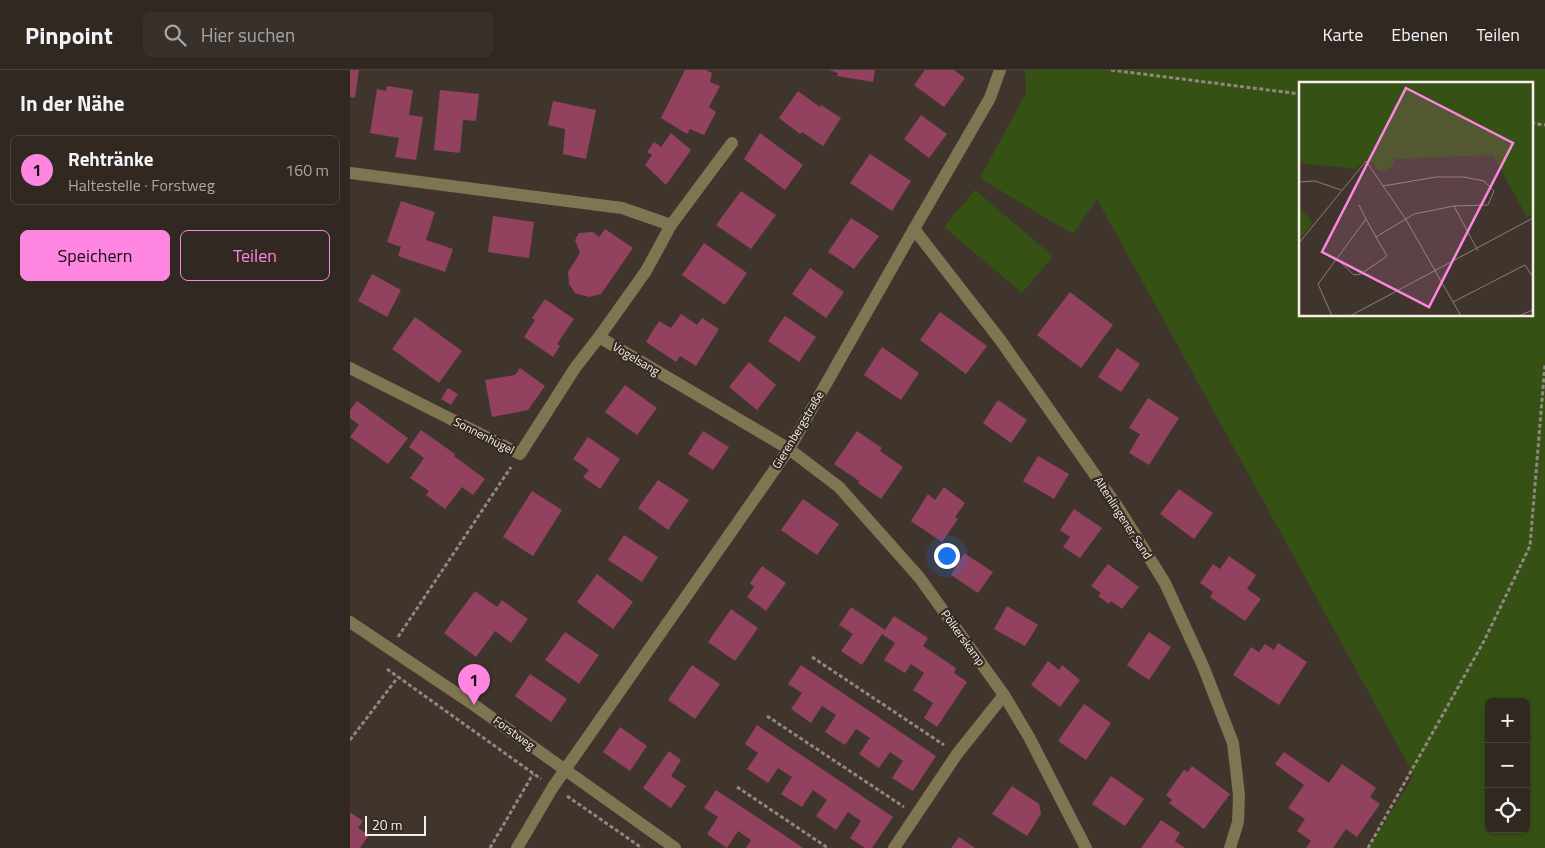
<!DOCTYPE html>
<html lang="de">
<meta charset="utf-8">
<style>
body{margin:0;font-family:"Titillium Web",sans-serif;background:#38302a;color:#f1f3f6}
.controls{position:absolute;right:15px;bottom:15px;display:grid;overflow:hidden;border-radius:8px;box-shadow:0 1px 4px #0004}
.controls button{width:45px;height:45px;display:grid;place-items:center;padding:0;border:0;border-bottom:1px solid #4b443f;background:#302821;color:#f1f3f6;font:25px sans-serif}
.scale{position:absolute;left:15px;bottom:12px;width:61px;box-sizing:border-box;padding-left:5px;border:2px solid #f6eee9;border-top:0;font-size:14px;line-height:18px;white-space:nowrap;color:#f6eee9;-webkit-text-stroke:4px #362b22;paint-order:stroke}
.you{position:absolute;left:596px;top:485px;width:18px;height:18px;margin:-12px;border:4px solid #fff;border-radius:50%;background:#1a73e8;box-shadow:0 0 0 8px #1a73e833}
.badge{display:grid;place-items:center;width:32px;height:32px;border-radius:50%;background:#fe85e0;color:#111;font-size:16px;font-weight:700}
.pin{position:absolute;translate:-50% -41px;filter:drop-shadow(0 1px 2px #0008)}
.pin::after{content:'';position:absolute;top:26px;width:18px;height:15px;background:inherit;clip-path:polygon(0 0,100% 0,50% 100%)}
.list{margin:0;padding:0;list-style:none}
h2{display:flex;justify-content:space-between;align-items:center;height:65px;margin:0;padding:0 20px;font-size:21px}
h2 small{font-size:16px;font-weight:400;color:#a8a6a5}
.list li{display:grid;grid-template-columns:32px 1fr auto;gap:15px;align-items:center;box-sizing:border-box;height:70px;margin:0 10px 10px;padding:0 10px;border:1px solid #4b443f;border-radius:8px}
.list b{display:block;font-size:19px;white-space:nowrap}
.list p{margin:0;font-size:16px;white-space:nowrap;color:#a8a6a5}
.list em{font-size:16px;font-style:normal;color:#a8a6a5}
.actions{display:flex;gap:10px;padding:15px 20px}
.actions a{flex:1;padding:11px 0;border:1px solid #fe85e0;border-radius:8px;text-align:center;font-size:18px;color:#fe85e0}
.actions .main{background:#fe85e0;color:#111}
.icon{flex:none;width:28px;height:28px;fill:none;stroke:currentColor;stroke-width:2;stroke-linecap:round;stroke-linejoin:round}
.map{position:relative;flex:none;width:1195px;height:778px;overflow:hidden}
header{display:flex;align-items:center;gap:30px;box-sizing:border-box;height:70px;padding:0 25px;background:#302821;border-bottom:1px solid #4b443f}
header strong{font-size:24px}
nav{display:flex;gap:28px;margin-inline-start:auto;font-size:18px}
.search{width:350px;height:45px;background:#38302a;display:flex;align-items:center;gap:12px;box-sizing:border-box;padding:0 18px;border-radius:8px;color:#a8a6a5;font-size:19px}
main{display:flex}
aside{flex:1;background:#302821}
.map>svg:first-child{display:block}
.green{fill:#365114;fill-rule:evenodd}
.building{fill:#92425f}
.lines{fill:none;stroke-linecap:round;stroke-linejoin:round}
.path{stroke:#918780;stroke-width:3;stroke-dasharray:4 2.5;stroke-linecap:butt}
.minor{stroke:#7f7553;stroke-width:12}
.labels{text-anchor:middle;stroke-width:4.5;stroke-linejoin:round;paint-order:stroke}
.street-label{font-size:12px;fill:#f6eee9;stroke:#362b22}
.inset-road{fill:none;stroke:#897f78;stroke-width:1}
.view{fill:#fe85e0;fill-opacity:0.15;stroke:#fe85e0;stroke-width:2.5}
.inset-edge{fill:none;stroke:#f6eee9;stroke-width:2.5}
</style>
<header>
<strong>Pinpoint</strong>
<div class="search"><svg class="icon" aria-label="search" viewBox="0 0 24 24"><circle cx="10" cy="10" r="6"/><path d="M15 15l6 6"/></svg>Hier suchen</div>
<nav><a>Karte</a><a>Ebenen</a><a>Teilen</a></nav>
</header>
<main>
<aside>
<h2>In der Nähe<small></small></h2>
<ul class="list">
<li><span class="badge">1</span><div><b>Rehtränke</b><p>Haltestelle · Forstweg</p></div><em>160 m</em></li>
</ul>
<div class="actions"><a class="main">Speichern</a><a>Teilen</a></div>
</aside>
<div class="map">
<svg width="1195" height="778" viewBox="0 0 1195 778">
<rect width="100%" height="100%" fill="#40352c"/>
<g class="green">
<path d="M675,0H1195V778H1019L1064,705L747,129L723,164L630,108L676,23ZM950,14H1181V245H950ZM1139,632H1176V759H1139Z"/>
<polygon points="625,120 703,186 672,223 594,157"/>
</g>
<g class="building">
<polygon points="0,0 9,0 5,28 0,27"/>
<polygon points="335,0 356,0 362,3 360,12 370,16 359,37 366,42 354,65 340,59 337,64 311,48"/>
<polygon points="479,0 525,0 523,12 487,6 488,3"/>
<polygon points="575,0 604,0 615,8 594,37 564,15"/>
<polygon points="37,16 63,20 59,45 73,47 66,90 45,87 49,68 20,63 27,19 36,21"/>
<polygon points="90,20 129,24 126,51 113,50 110,83 84,80"/>
<polygon points="448,21 470,37 471,35 491,48 473,76 452,62 450,64 429,48"/>
<polygon points="203,31 246,40 236,89 213,84 215,59 198,55"/>
<polygon points="571,45 597,64 579,88 554,69"/>
<polygon points="321,63 341,80 316,115 295,95 302,85 297,82 304,72 311,77"/>
<polygon points="410,63 453,95 435,120 394,89"/>
<polygon points="520,84 561,111 542,141 500,113"/>
<polygon points="391,121 426,145 401,179 366,155"/>
<polygon points="51,131 85,142 76,170 103,179 95,202 48,186 51,177 37,172"/>
<polygon points="143,146 184,152 179,188 138,182"/>
<polygon points="501,148 529,166 504,199 478,182"/>
<polygon points="255,159 283,178 251,224 239,227 225,223 219,214 218,202 230,183 225,170 229,163 243,162 249,167"/>
<polygon points="354,173 397,203 375,235 332,205"/>
<polygon points="460,198 494,222 476,248 442,224"/>
<polygon points="22,204 51,220 37,247 8,231"/>
<polygon points="720,222 763,255 731,298 687,265"/>
<polygon points="195,229 224,249 207,274 210,276 203,287 174,267 185,250 182,248"/>
<polygon points="590,242 637,276 616,304 570,270"/>
<polygon points="331,244 347,255 352,248 369,259 346,296 330,286 326,292 296,272 309,251 321,258"/>
<polygon points="435,246 466,267 449,292 418,271"/>
<polygon points="65,247 112,281 89,313 42,279"/>
<polygon points="532,277 569,303 551,330 514,305"/>
<polygon points="767,278 790,294 771,322 748,307"/>
<polygon points="399,292 426,315 407,340 379,317"/>
<polygon points="170,298 195,316 178,340 142,347 135,310 165,305"/>
<polygon points="275,315 307,338 287,365 255,342"/>
<polygon points="98,318 108,324 101,335 91,329"/>
<polygon points="798,328 829,348 799,395 779,383 790,364 779,358"/>
<polygon points="648,330 677,350 661,373 633,353"/>
<polygon points="7,331 58,368 38,394 0,367 9,355 0,348 0,340"/>
<polygon points="71,360 105,384 104,386 135,409 123,425 112,417 95,439 76,425 79,421 60,408 74,388 59,377"/>
<polygon points="353,361 379,377 363,400 338,384"/>
<polygon points="507,361 532,378 530,381 553,397 531,429 508,413 509,411 484,394"/>
<polygon points="238,367 270,389 250,419 233,407 239,400 223,389"/>
<polygon points="688,386 719,404 704,429 673,411"/>
<polygon points="308,410 339,430 318,460 288,438"/>
<polygon points="594,417 615,433 605,447 608,449 592,472 561,451 578,424 585,430"/>
<polygon points="829,419 863,443 844,469 810,444"/>
<polygon points="182,421 212,440 183,486 153,467"/>
<polygon points="453,429 489,454 467,485 431,460"/>
<polygon points="724,439 752,458 730,488 713,477 720,467 710,460"/>
<polygon points="274,465 308,487 292,512 258,490"/>
<polygon points="614,483 643,502 628,523 601,505"/>
<polygon points="879,486 906,505 897,519 911,529 895,551 860,527 863,522 850,513 863,494 870,499"/>
<polygon points="758,494 789,517 772,539 761,531 759,534 748,526 751,523 741,516"/>
<polygon points="412,496 436,513 416,541 397,527 404,517 400,513"/>
<polygon points="247,504 283,532 263,559 227,532"/>
<polygon points="125,521 147,537 152,530 178,549 161,573 145,561 126,587 94,563"/>
<polygon points="657,536 688,555 675,576 644,559"/>
<polygon points="501,537 535,560 544,546 578,568 573,576 606,598 604,603 617,612 587,657 574,648 583,633 563,620 574,603 561,594 555,603 534,590 545,573 532,564 512,595 491,581 503,564 489,555"/>
<polygon points="381,539 408,558 385,591 358,572"/>
<polygon points="215,562 249,585 229,614 195,590"/>
<polygon points="799,562 821,577 799,610 777,595"/>
<polygon points="928,573 957,592 929,635 883,605 901,577 909,582 915,574 924,580"/>
<polygon points="698,591 709,600 712,595 730,610 710,637 681,615"/>
<polygon points="342,595 370,614 345,649 318,630"/>
<polygon points="451,595 586,686 563,721 542,708 553,691 540,682 529,698 509,684 520,668 506,659 495,675 475,662 486,645 472,636 461,653 441,639 452,623 438,614"/>
<polygon points="180,604 217,629 201,652 165,626"/>
<polygon points="734,634 761,653 736,690 708,671"/>
<polygon points="407,655 543,747 522,778 515,778 500,768 511,751 498,742 486,760 466,746 477,730 463,720 452,737 431,724 442,707 428,698 418,713 397,699 408,683 395,674"/>
<polygon points="270,657 297,676 280,701 253,682"/>
<polygon points="319,681 331,690 321,706 336,716 321,738 293,718"/>
<polygon points="934,682 979,713 992,694 1026,718 1020,727 1030,734 1007,767 996,759 983,778 956,778 961,771 947,761 955,749 938,738 954,715 925,694"/>
<polygon points="842,696 880,724 854,759 819,733 822,730 816,725 834,700 838,702"/>
<polygon points="761,706 794,729 775,756 742,734"/>
<polygon points="662,716 689,734 691,744 677,766 642,744"/>
<polygon points="366,720 434,765 453,778 396,778 401,770 388,761 377,778 357,764 368,747 354,738"/>
<polygon points="0,742 13,751 8,758 19,765 10,778 0,778"/>
<polygon points="811,750 830,763 825,771 835,778 791,778"/>
<polygon points="609,767 625,778 601,778"/>
</g>
<g class="lines">
<g class="path">
<polyline points="761,0 950,24"/>
<polyline points="1181,53 1195,55"/>
<polyline points="48,567 161,397"/>
<polyline points="462,587 594,675"/>
<polyline points="37,599 191,709"/>
<polyline points="417,646 554,737"/>
<polyline points="0,670 48,607"/>
<polyline points="387,717 478,778"/>
<polyline points="217,726 292,778"/>
<polyline points="140,778 183,704"/>
<polyline points="1018,778 1134,571 1180,476 1195,294"/>
</g>
<g class="minor">
<polyline points="0,103 272,138 321,155 296,201 249,267 439,379 489,417 569,507 654,625 607,684 544,778"/>
<polyline points="321,155 382,73"/>
<polyline points="564,159 651,271 769,439 815,513 853,596 883,673 889,725 888,752 880,778"/>
<polyline points="0,298 170,384 225,298 249,267"/>
<polyline points="0,552 124,635 325,778"/>
<polyline points="654,625 679,667 736,778"/>
<polyline points="167,778 203,717 439,379 564,159 640,28 650,0"/>
</g>
</g>
<g class="labels">
<g class="street-label">
<text transform="translate(286 289) rotate(31)" y="4">Vogelsang</text>
<text transform="translate(448 360) rotate(-59)" y="4">Gierenbergstraße</text>
<text transform="translate(134 366) rotate(27)" y="4">Sonnenhügel</text>
<text transform="translate(773 448) rotate(57)" y="4">Altenlingener Sand</text>
<text transform="translate(613 568) rotate(54)" y="4">Pölkerskamp</text>
<text transform="translate(164 663) rotate(36)" y="4">Forstweg</text>
</g>
</g>
<g transform="translate(949 12)">
<rect width="234" height="234" fill="#40352c"/>
<path d="M0,0H234V132L228,135L194,73L94,77L96,82L82,91L69,77L56,87L0,81ZM0,126L14,140L2,156L0,154Z" fill="#365114"/>
<path class="inset-road" d="M0,100L16,99L42,108M84,104L137,95H165L185,99L195,109L189,123L155,124M60,123L67,137M0,161L67,79L106,136L162,234M38,177L55,193L62,192L88,174L77,155M154,220L226,183L234,195M33,234L19,202L67,137L77,155L115,132L155,124L179,169M51,234L234,136M219,234L234,228"/>
<path class="view" d="M107,6L214,61L130,225L23,170Z"/>
<rect width="234" height="234" class="inset-edge"/>
</g>
</svg>
<div class="controls">
<button>+</button>
<button>−</button>
<button><svg class="icon" aria-label="locate" viewBox="0 0 24 24"><circle cx="12" cy="12" r="6"/><path d="M12 2v4M12 18v4M2 12h4M18 12h4"/></svg></button>
</div>
<div class="scale">20 m</div>
<div class="you"></div>
<div class="pin badge" style="left:124px;top:635px">1</div>
</div>
</main>
